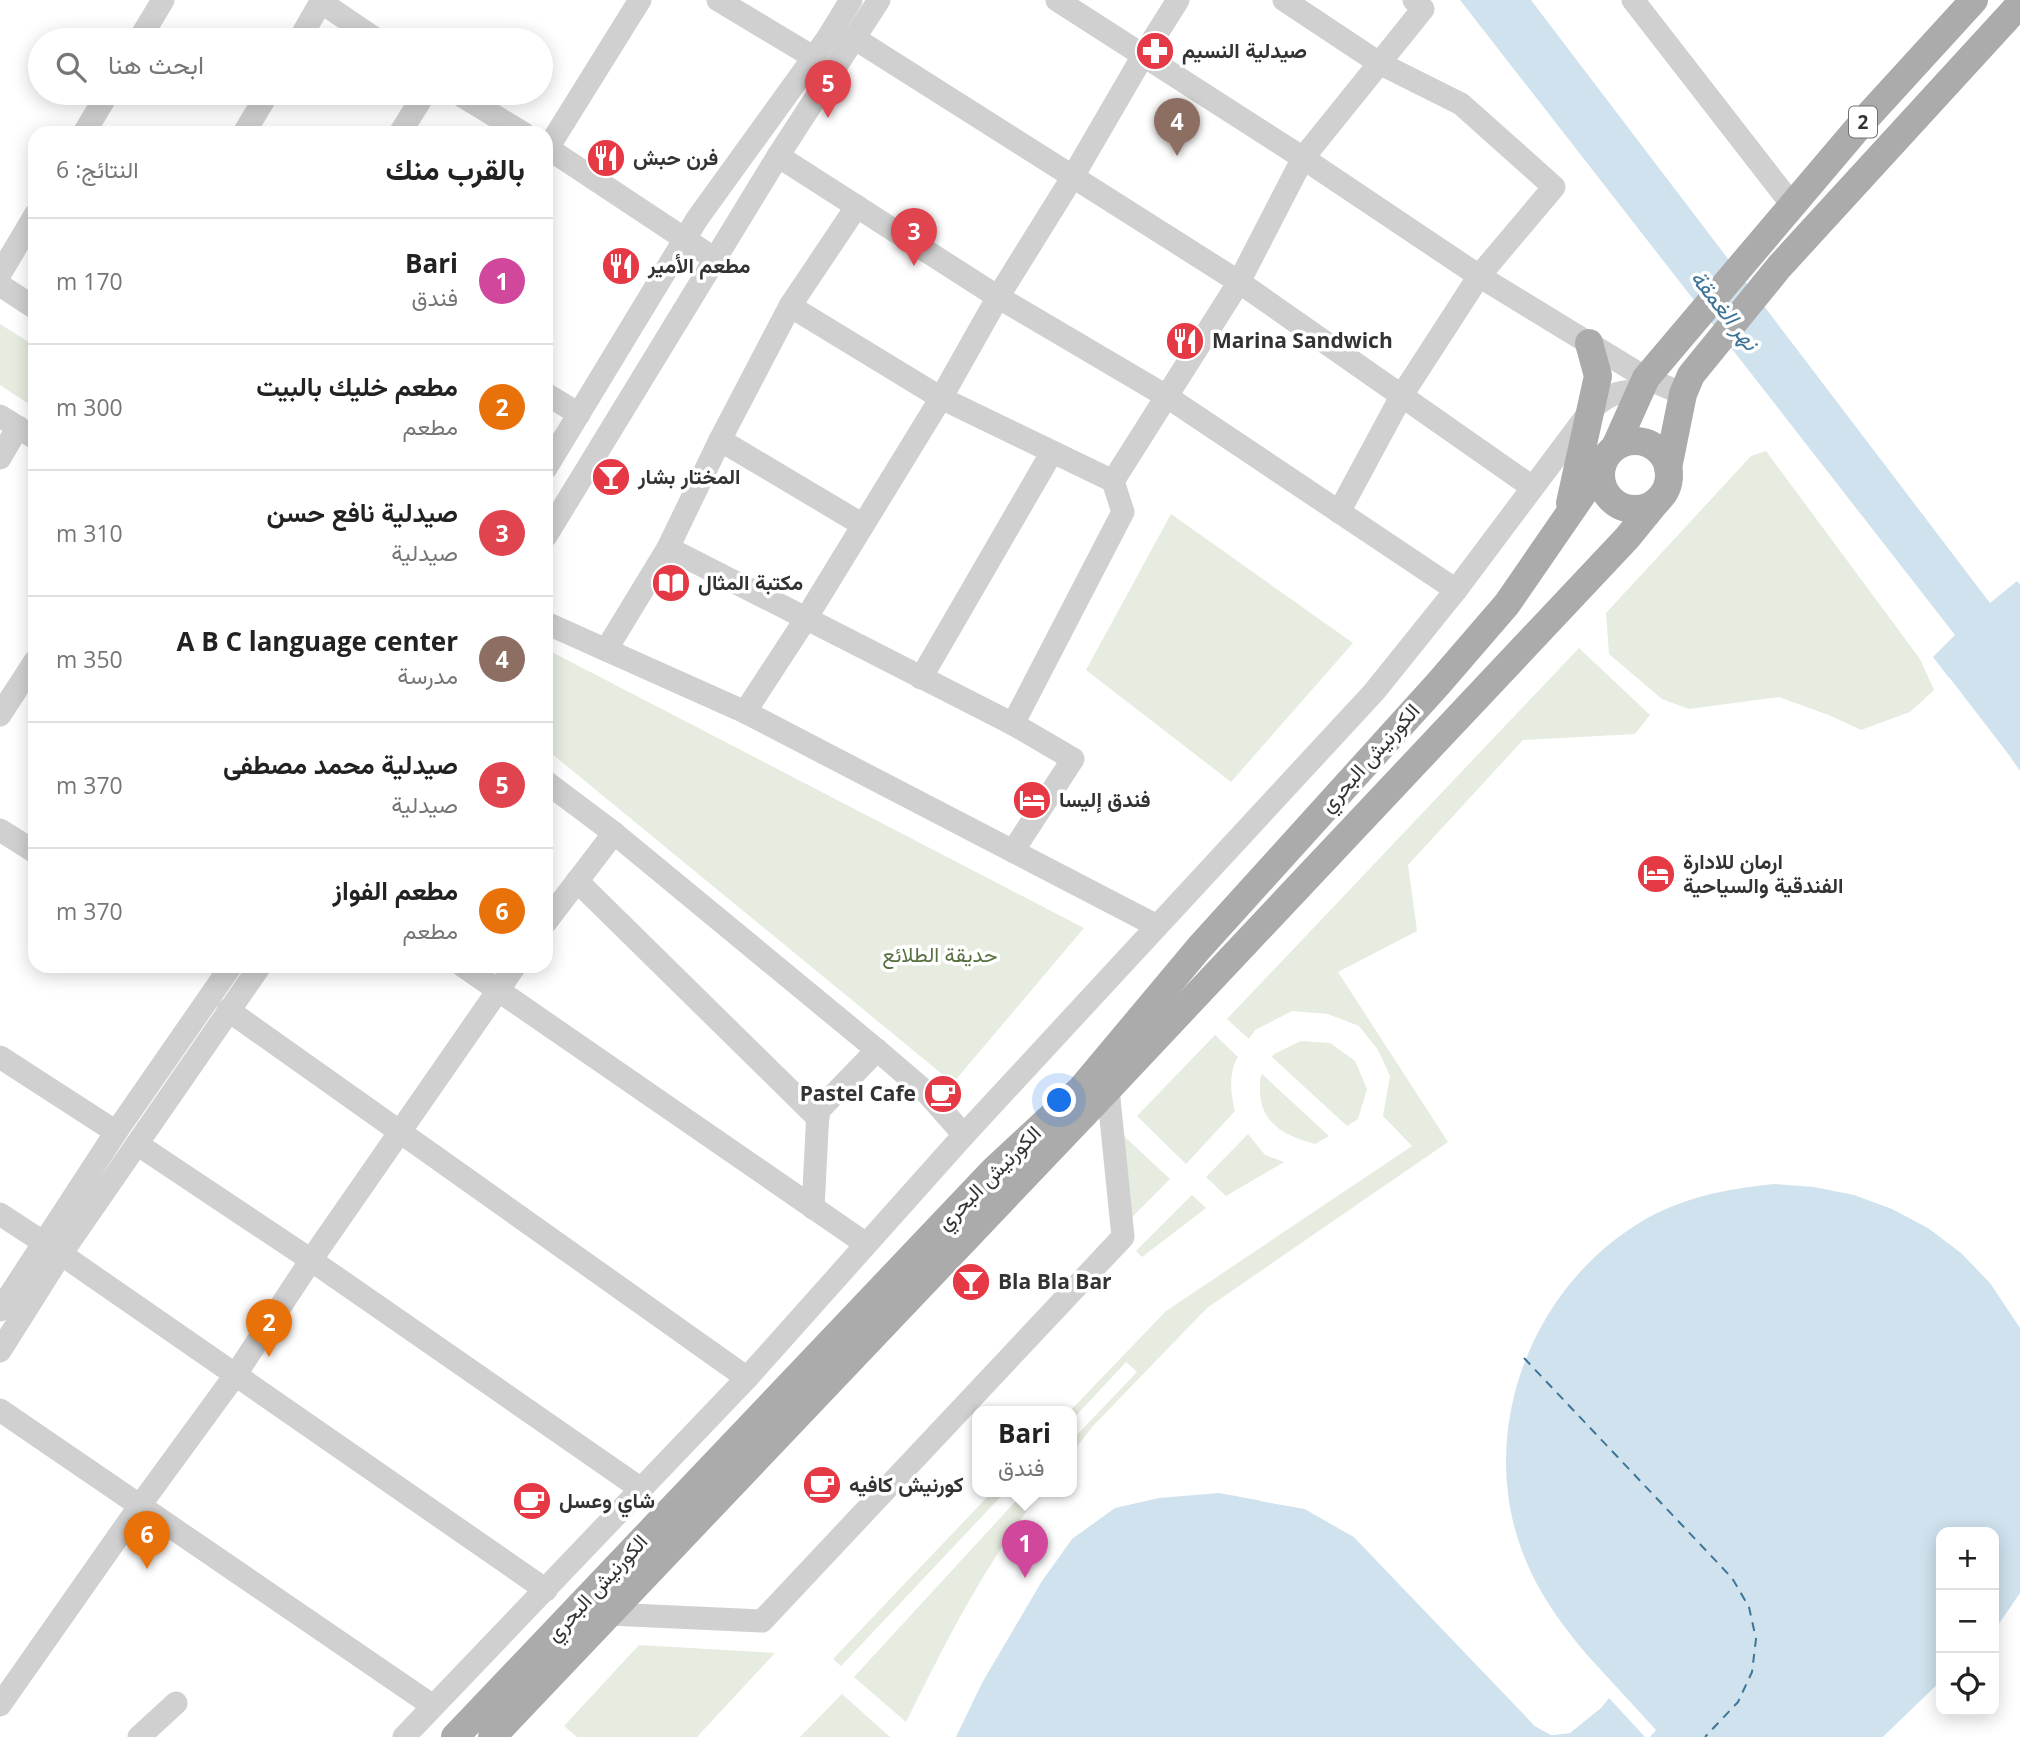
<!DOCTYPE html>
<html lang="ar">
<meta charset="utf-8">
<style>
body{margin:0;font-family:"Open Sans",Vazirmatn,sans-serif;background:#f6f6f6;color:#222;direction:rtl}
.controls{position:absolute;right:21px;bottom:21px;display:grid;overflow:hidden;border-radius:14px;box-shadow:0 4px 18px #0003}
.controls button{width:63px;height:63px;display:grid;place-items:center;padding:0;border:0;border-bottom:2px solid #e0e0e0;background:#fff;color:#222;font:35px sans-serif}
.you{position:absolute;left:1060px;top:1101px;width:24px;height:24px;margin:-18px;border:5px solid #fff;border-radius:50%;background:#1a73e8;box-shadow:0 0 0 10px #1a73e833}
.badge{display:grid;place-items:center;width:46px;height:46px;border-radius:50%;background:#db2777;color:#fff;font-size:23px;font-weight:700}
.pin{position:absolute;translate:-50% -58px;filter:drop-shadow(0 2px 4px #0008)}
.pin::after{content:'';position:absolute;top:37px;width:24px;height:21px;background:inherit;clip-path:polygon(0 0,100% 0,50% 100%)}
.popup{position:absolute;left:972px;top:1406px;width:105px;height:91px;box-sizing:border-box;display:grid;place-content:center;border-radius:14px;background:#fff;filter:drop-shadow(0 2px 5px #0005);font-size:23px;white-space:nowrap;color:#767676}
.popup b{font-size:26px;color:#222}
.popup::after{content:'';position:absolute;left:50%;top:100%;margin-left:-14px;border:14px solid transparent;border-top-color:#fff}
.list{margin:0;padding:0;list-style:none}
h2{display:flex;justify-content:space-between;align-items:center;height:91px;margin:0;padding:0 28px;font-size:30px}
h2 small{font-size:23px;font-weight:400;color:#767676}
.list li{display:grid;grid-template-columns:46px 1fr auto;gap:21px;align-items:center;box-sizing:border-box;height:126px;padding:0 28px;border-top:2px solid #e0e0e0}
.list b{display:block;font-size:26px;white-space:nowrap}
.list p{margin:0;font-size:23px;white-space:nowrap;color:#767676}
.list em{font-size:23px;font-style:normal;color:#767676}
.icon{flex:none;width:38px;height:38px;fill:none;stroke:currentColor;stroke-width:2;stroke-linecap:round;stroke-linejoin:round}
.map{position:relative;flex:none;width:2020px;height:1737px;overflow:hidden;direction:ltr}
.search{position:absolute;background:#fff;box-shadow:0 4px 18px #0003;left:28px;top:28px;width:525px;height:77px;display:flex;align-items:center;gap:18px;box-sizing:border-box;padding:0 24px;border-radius:38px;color:#767676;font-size:26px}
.panel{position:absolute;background:#fff;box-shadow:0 4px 18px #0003;left:28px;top:126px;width:525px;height:847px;border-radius:21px;direction:rtl}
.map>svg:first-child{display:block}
.green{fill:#e6ecdf}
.water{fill:#cfe2ee}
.pier{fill:#fff}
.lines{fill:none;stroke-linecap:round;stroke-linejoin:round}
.ferry{stroke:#3f7597;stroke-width:2;stroke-dasharray:9 7;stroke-linecap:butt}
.minor{stroke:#d0d0d0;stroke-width:23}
.major{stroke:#ababab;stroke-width:28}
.labels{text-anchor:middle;stroke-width:7;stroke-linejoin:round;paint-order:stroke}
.shield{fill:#fff;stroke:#707070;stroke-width:2}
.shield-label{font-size:19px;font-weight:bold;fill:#333}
.poi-label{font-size:21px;font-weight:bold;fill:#333;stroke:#fff;text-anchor:start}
.street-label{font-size:21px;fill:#333;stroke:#fff}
.park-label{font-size:21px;fill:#56703f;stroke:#fff}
.water-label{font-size:23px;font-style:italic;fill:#3f7597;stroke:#fff}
</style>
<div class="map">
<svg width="2020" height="1737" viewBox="0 0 2020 1737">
<rect width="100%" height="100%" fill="#fff"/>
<g class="green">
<polygon points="0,324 35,346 35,408 0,385"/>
<polygon points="1766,451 1920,659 1934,690 1910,712 1861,730 1831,716 1779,697 1689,709 1662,699 1609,654 1606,613 1751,456"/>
<polygon points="1171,514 1353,643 1231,782 1086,670"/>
<polygon points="1579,648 1650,715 1635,734 1523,740 1408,865 1417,931 1338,972 1448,1142 1207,1308 1093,1426 1072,1453 1072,1440 1137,1372 1126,1362 1072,1420 1072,1412 1069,1412 1166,1311 1412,1146 1383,1116 1390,1076 1378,1050 1359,1026 1328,1014 1292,1011 1255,1030 1249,1039 1227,1019"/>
<polygon points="546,649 1084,928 953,1083 546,749"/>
<path d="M1215,1035L1238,1057C1228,1073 1231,1094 1235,1111L1186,1164L1137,1116Z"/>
<polygon points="1301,1041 1330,1043 1355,1061 1367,1089 1358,1119 1347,1126 1272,1057 1274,1054"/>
<path d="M1262,1074L1329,1136L1315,1144C1286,1136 1260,1124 1260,1090C1260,1084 1259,1080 1262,1074Z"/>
<polygon points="1112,1125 1170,1179 1122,1227"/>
<polygon points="1248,1134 1265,1155 1284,1162 1226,1196 1206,1177"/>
<polygon points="1192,1195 1206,1208 1142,1257 1136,1251"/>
<polygon points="992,1492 1005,1492 841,1666 833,1659"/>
<path d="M1024,1492H1041C985,1564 946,1641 906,1722L854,1677Z"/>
<polygon points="639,1645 775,1653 697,1737 577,1737 564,1726"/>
<polygon points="842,1694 890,1737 800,1737"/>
</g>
<g class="water">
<polygon points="1460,0 1531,0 1990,603 2017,581 2020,584 2020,771 1933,657 1955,635"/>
<path d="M1774,1184L1814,1187L1854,1195L1892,1209L1928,1228L1961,1253L1990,1283L2020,1328V1593L1994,1631V1532H1941V1681L1883,1737H956L982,1683L1042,1581L1072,1539L1115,1508L1159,1498L1219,1493L1305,1509L1354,1537L1535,1726L1551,1735L1570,1733L1608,1697L1610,1682C1576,1642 1543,1605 1524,1556C1473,1428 1535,1275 1657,1213C1694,1195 1733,1188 1774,1184Z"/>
</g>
<g class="pier">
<polygon points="1949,677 2009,755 2020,771 2020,774 1946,679"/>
<polygon points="1262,1498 1307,1506 1356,1535 1537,1723 1552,1731 1568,1730 1598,1706 1605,1696 1606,1683 1586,1658 1588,1656 1656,1730 1650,1737 1645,1737 1609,1698 1601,1708 1570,1733 1551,1735 1535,1726 1354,1537 1305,1509 1260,1501"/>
<polygon points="1941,1681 1941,1686 1888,1737 1883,1737"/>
</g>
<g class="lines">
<polyline class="ferry" points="1524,1358 1732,1578 1749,1607 1756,1639 1752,1672 1738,1702 1705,1737"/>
<g class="minor">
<polyline points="718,0 813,57"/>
<polyline points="1057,0 1303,158 1479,276 1646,378 1683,394"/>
<polyline points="1284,0 1379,63 1461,104 1554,187 1479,276 1402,395 1339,512"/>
<polyline points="1633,0 1793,206"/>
<polyline points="321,2 377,40"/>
<polyline points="854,38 1239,282 1532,487"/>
<polyline points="139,40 163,0"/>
<polyline points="299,40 322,0"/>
<polyline points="457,93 523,133"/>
<polyline points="84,133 108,93"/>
<polyline points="244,133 268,93"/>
<polyline points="400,133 425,93"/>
<polyline points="546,147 715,259"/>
<polyline points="546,151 640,0"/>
<polyline points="778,156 998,297 1166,396 1456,590"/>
<polyline points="0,274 35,215"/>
<polyline points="0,285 35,308"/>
<polyline points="790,306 941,398 1113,481 1123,512 1013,724"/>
<polyline points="546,394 579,414"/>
<polyline points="0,416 35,438"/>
<polyline points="720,440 863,525"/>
<polyline points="0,458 18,427"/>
<polyline points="546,468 697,219 827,39 851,0"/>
<polyline points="1113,481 1239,282 1303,158 1423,9 1414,0"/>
<polyline points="546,536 778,156 879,0"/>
<polyline points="668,548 1013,724 1073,759 1013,851"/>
<polyline points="546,623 745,712 1157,926"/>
<polyline points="606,650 668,548 720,440 790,306 857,206"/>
<polyline points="921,678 1052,452"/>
<polyline points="745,712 805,620 941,398 998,297 1072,178 1144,54 1178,0"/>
<polyline points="0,715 35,661"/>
<polyline points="546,782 614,833 877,1050 926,1092 964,1135"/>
<polyline points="0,830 35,852"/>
<polyline points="577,881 818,1118"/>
<polyline points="546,922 614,833"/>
<polyline points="463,966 866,1244"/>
<polyline points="228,1010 747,1378"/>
<polyline points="0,1057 116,1132"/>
<polyline points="137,1144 311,1260 641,1489"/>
<polyline points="813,1208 818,1111 877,1050"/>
<polyline points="0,1214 61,1254 546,1590"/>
<polyline points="0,1310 116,1132 231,966"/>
<polyline points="0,1351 61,1254 260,966"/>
<polyline points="0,1410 433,1706"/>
<polyline points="609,1614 762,1621 1123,1237 1108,1089"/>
<polyline points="0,1705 141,1504 236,1374 311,1260 515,966"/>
<polyline points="139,1737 176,1703"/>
<path d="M404,1737L747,1378L964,1135L1374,692L1456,590L1591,410C1605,397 1619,389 1639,392"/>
</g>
<g class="major">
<circle cx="1635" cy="475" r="34"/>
<polyline points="1615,447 1646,378 1868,116 1974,0"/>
<polyline points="1668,468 1683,394 1691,375 1779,267 2020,4"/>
<polyline points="1570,503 1598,376 1589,343"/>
<polyline points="455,1737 994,1170 1081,1089 1199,948 1438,684 1507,604 1602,466"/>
<polyline points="492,1737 1108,1089 1627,538 1658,500"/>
</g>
</g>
<defs>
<g id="pharmacy-disc" transform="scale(2.0125)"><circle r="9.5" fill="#e63946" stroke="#fff"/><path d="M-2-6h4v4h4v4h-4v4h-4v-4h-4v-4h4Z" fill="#fff"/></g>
<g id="restaurant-disc" transform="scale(2.0125)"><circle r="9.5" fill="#e63946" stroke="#fff"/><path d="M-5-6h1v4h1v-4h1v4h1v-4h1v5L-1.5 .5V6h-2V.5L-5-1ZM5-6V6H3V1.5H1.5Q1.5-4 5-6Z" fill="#fff"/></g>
<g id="bar-disc" transform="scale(2.0125)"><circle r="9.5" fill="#e63946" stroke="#fff"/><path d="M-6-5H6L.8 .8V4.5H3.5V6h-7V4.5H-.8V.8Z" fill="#fff"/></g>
<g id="library-disc" transform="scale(2.0125)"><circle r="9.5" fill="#e63946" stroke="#fff"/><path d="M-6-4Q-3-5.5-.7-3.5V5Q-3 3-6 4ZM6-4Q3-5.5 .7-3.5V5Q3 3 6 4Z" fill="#fff"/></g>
<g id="hotel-disc" transform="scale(2.0125)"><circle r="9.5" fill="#e63946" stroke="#fff"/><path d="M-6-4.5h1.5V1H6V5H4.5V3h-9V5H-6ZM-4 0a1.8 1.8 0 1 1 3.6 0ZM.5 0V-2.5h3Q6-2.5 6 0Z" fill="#fff"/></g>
<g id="cafe-disc" transform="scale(2.0125)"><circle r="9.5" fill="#e63946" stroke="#fff"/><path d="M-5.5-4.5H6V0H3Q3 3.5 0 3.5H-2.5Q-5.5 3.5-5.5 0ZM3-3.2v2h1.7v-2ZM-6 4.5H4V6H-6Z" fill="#fff"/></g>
</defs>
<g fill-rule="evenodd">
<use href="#pharmacy-disc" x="1155" y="51"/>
<use href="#restaurant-disc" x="606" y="158"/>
<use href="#restaurant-disc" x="621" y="266"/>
<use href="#restaurant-disc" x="1185" y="341"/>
<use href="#bar-disc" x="611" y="477"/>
<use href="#library-disc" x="671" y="583"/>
<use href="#hotel-disc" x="1032" y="800"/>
<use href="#hotel-disc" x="1656" y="874"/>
<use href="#cafe-disc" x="943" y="1094"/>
<use href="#bar-disc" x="971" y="1282"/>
<use href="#cafe-disc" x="822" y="1485"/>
<use href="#cafe-disc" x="532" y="1501"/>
</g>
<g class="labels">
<rect class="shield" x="1849" y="106.5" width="28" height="31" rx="5"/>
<g class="shield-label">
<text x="1863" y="129">2</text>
</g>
<g class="poi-label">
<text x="1182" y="58">صيدلية النسيم</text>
<text x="633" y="165">فرن حبش</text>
<text x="648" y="273">مطعم الأمير</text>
<text x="1212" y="348">Marina Sandwich</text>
<text x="638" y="484">المختار بشار</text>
<text x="698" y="590">مكتبة المثال</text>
<text x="1059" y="807">فندق إليسا</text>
<text x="1683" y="869">ارمان للادارة<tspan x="1683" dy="24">الفندقية والسياحية</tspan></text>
<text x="916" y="1101" text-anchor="end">Pastel Cafe</text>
<text x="998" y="1289">Bla Bla Bar</text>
<text x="849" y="1492">كورنيش كافيه</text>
<text x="559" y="1508">شاي وعسل</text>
</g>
<g class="street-label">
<text transform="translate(1370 758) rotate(-48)" y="7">الكورنيش البحري</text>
<text transform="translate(989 1178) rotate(-45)" y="7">الكورنيش البحري</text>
<text transform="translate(597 1588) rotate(-47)" y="7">الكورنيش البحري</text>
</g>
<g class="park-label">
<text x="940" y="962">حديقة الطلائع</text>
</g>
<g class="water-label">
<text transform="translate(1725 310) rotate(52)" y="8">نهر الغمقة</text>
</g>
</g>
</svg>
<div class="controls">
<button>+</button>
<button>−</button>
<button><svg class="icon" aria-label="locate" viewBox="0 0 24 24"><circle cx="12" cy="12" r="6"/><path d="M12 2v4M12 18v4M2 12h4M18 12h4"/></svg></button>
</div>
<div class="you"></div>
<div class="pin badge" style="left:1025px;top:1578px;background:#d1479c">1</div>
<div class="popup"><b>Bari</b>فندق</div>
<div class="pin badge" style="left:269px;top:1357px;background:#e8710a">2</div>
<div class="pin badge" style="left:914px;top:266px;background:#e0444e">3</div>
<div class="pin badge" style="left:1177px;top:156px;background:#8d6e63">4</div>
<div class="pin badge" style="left:828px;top:118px;background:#e0444e">5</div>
<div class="pin badge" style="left:147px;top:1569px;background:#e8710a">6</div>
<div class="search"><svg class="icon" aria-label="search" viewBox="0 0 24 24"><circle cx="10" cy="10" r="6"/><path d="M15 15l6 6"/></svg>ابحث هنا</div>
<section class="panel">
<h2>بالقرب منك<small>النتائج: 6</small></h2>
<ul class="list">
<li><span class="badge" style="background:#d1479c">1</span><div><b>Bari</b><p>فندق</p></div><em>170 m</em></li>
<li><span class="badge" style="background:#e8710a">2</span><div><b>مطعم خليك بالبيت</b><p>مطعم</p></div><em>300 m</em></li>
<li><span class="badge" style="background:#e0444e">3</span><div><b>صيدلية نافع حسن</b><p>صيدلية</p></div><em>310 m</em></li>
<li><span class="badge" style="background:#8d6e63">4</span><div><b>A B C language center</b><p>مدرسة</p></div><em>350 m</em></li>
<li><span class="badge" style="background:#e0444e">5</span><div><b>صيدلية محمد مصطفى</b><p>صيدلية</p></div><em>370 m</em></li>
<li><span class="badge" style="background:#e8710a">6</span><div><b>مطعم الفواز</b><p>مطعم</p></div><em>370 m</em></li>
</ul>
</section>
</div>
